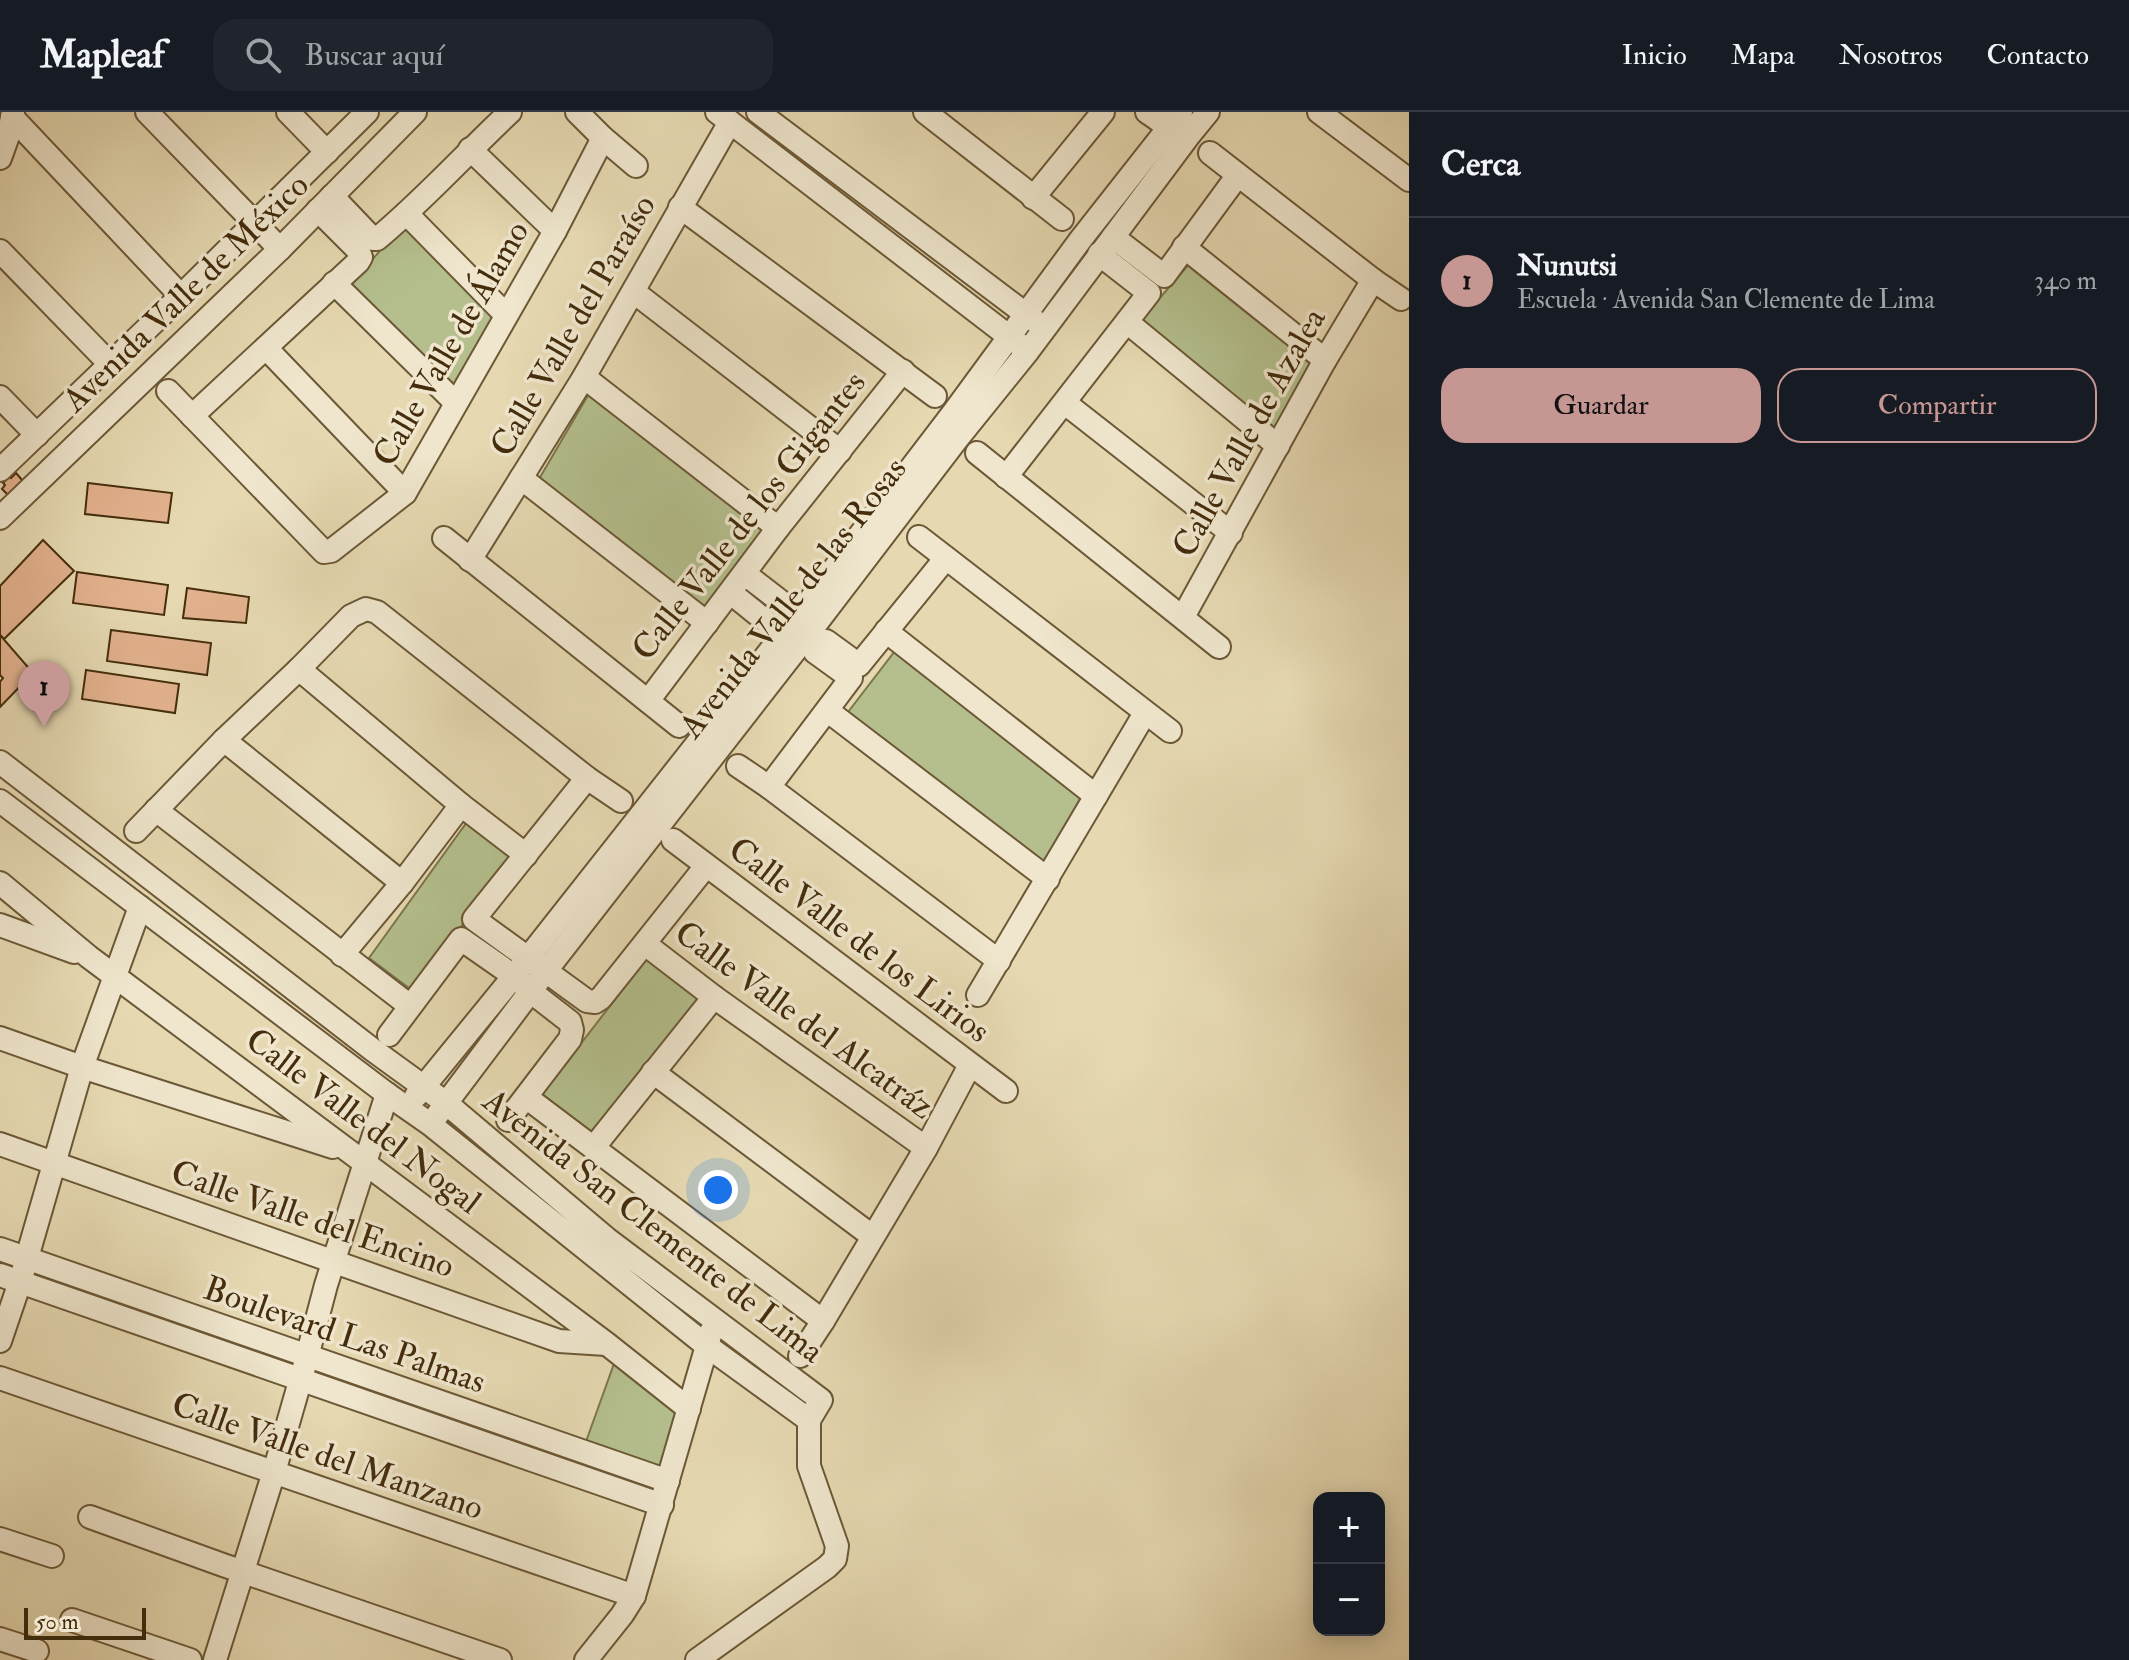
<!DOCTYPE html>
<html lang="es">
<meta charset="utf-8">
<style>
body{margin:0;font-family:"IM FELL Double Pica",serif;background:#20242c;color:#f1f3f6}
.controls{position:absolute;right:24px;bottom:24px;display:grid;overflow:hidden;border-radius:16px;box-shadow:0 4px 20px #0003}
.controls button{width:72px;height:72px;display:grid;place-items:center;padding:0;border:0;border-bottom:2px solid #363941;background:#171b24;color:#f1f3f6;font:40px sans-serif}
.scale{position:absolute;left:24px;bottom:20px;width:122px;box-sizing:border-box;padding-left:8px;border:4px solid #442d0c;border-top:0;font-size:22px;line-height:28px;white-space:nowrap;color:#442d0c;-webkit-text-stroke:6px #efe6cd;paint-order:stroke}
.you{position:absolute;left:718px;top:1078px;width:28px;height:28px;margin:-20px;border:6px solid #fff;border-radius:50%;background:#1a73e8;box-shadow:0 0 0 12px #1a73e833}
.badge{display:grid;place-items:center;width:52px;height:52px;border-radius:50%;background:#c59692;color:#111;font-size:26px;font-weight:700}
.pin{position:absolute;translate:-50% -66px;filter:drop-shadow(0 2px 4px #0008)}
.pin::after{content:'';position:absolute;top:42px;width:28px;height:24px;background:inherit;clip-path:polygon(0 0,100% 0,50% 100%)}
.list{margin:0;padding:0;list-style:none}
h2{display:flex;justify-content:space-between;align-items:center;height:104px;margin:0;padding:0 32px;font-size:34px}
h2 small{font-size:26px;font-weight:400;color:#9ea1a6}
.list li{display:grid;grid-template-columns:52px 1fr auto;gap:24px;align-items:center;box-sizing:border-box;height:128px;padding:0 32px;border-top:2px solid #363941}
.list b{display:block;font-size:30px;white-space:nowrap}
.list p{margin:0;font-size:26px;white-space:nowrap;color:#9ea1a6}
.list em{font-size:26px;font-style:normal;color:#9ea1a6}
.actions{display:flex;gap:16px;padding:24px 32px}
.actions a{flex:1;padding:18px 0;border:2px solid #c59692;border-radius:24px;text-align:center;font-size:28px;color:#c59692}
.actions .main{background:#c59692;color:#111}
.icon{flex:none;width:44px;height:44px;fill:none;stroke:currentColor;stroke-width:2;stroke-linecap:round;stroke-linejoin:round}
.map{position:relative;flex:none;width:1409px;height:1548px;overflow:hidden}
header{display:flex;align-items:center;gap:48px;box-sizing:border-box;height:112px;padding:0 40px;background:#171b24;border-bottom:2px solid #363941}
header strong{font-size:38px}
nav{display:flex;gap:44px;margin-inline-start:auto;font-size:28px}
.search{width:560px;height:72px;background:#20242c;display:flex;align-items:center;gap:20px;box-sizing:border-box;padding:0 28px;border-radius:24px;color:#9ea1a6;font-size:30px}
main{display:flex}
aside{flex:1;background:#171b24}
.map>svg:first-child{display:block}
.green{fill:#b4bf8d;stroke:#7c764c;stroke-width:2}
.building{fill:#e3b28e;stroke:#442d0c;stroke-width:2}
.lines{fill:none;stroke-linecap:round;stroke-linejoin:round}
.minor-casing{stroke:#6c5836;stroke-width:26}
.minor{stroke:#efe6cd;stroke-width:22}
.labels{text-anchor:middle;stroke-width:7;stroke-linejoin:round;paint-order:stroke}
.street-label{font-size:34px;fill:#442d0c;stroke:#efe6cd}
</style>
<header>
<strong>Mapleaf</strong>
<div class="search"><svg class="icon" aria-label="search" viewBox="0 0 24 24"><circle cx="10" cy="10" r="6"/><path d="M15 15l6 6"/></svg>Buscar aquí</div>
<nav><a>Inicio</a><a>Mapa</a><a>Nosotros</a><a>Contacto</a></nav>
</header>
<main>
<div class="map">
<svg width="1409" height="1548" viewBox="0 0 1409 1548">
<rect width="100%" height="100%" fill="#e6d9b2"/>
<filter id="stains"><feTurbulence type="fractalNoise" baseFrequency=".0025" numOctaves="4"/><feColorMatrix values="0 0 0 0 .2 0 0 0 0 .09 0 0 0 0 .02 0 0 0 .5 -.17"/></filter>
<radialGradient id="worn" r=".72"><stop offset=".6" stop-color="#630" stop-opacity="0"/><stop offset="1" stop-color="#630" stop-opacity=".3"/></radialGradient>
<g class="green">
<polygon points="409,107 498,207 455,275 349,173"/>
<polygon points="1189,152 1316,249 1283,323 1140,209"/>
<polygon points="590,280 769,420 704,501 539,367"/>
<polygon points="895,539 1081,685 1044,755 845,604"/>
<polygon points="467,710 513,745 413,879 369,846"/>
<polygon points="647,846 700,885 592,1021 542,982"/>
<polygon points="615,1249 680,1302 660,1360 584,1335"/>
</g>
<g class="building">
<polygon points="16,361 23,369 9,384 2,377 5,373 3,371 9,364 11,366"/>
<polygon points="88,371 172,381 168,411 85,402"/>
<polygon points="43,428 74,459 4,527 0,523 0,474"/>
<polygon points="77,460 168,473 164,503 73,491"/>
<polygon points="187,476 249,485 246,511 183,506"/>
<polygon points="111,518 211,531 207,563 107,549"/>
<polygon points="0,523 33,561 0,595 0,570 3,566 0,563"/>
<polygon points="86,558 179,572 175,601 82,587"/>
</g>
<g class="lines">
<g class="minor-casing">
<g id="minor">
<polyline points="147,0 280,137"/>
<polyline points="288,0 327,40"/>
<polyline points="577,0 603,26 636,54"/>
<polyline points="717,0 1020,233"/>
<polyline points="758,0 1035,209"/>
<polyline points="925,0 1062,107"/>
<polyline points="1147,0 1160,9 1175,9"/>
<polyline points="1319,0 1409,68"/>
<polyline points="12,5 181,184"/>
<polyline points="470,37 555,119"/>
<polyline points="1210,41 1373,168 1401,187"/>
<polyline points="0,46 9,21 13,0"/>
<path d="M332,84L373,127H377C424,88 465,42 510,0"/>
<polyline points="1033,86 1103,0"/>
<polyline points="680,95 935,284"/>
<polyline points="407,102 506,203"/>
<polyline points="1113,125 1164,164 1238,63"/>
<polyline points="1184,135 1325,248"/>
<polyline points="0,139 110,252"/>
<polyline points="334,171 455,290"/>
<polyline points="634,180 840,339"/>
<polyline points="1127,210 1278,334"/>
<polyline points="266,236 405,381"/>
<polyline points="584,265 778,416"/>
<polyline points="168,279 324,440 331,439 405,381 555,119 603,26"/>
<polyline points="0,285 37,323"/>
<polyline points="1065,291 1231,421"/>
<polyline points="192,304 358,150 361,145 358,138 318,98"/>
<polyline points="977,341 1219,535"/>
<polyline points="0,358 181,184 367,0"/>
<polyline points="1006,365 1149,181 1099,142"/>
<polyline points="521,366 707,511"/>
<polyline points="0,406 280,137 415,0"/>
<polyline points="919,425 1170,619"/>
<polyline points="444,426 679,614"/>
<polyline points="470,448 584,265 730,10"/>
<polyline points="745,462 789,496 791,513"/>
<polyline points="731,481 773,515 791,513"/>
<polyline points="1183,505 1325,248 1373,168"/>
<polyline points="797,517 813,528 826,529 859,553 946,446"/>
<polyline points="886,519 1096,684"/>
<polyline points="299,557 461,693 526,743"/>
<polyline points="648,589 778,416 903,259"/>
<polyline points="828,599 1048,767"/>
<polyline points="224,628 402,771"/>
<polyline points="0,650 373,938 446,991 607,1127 821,1288 809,1308 707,1234 430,1012 387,982 0,689"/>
<polyline points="738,654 769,675 999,849"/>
<polyline points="587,666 474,807 587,889 595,890 601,886 706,754"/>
<polyline points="769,675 851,566 815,540 813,528"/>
<polyline points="156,698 410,894"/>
<polyline points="136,719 224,628 299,557 351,504 366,497 377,500 587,666 621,689"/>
<polyline points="673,728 1006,979"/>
<polyline points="0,771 89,845 607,1232 689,1297"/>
<polyline points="0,813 74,840"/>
<polyline points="645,832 714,885 926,1036"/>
<polyline points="342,843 402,771 461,693"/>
<polyline points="978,883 1145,601"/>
<polyline points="389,923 461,827 514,864 530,879 570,910 572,918 570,927 508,1008"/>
<polyline points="0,926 82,955 333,1035"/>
<polyline points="653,960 872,1124"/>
<polyline points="416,984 514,864 808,491 954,300 1081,127 1181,0"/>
<polyline points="526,985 823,1209"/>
<polyline points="438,1002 545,860 815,513 957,327 1028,239 1190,22 1208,0"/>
<polyline points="0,1032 559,1229 606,1232"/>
<polyline points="594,1035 714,885"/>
<polyline points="0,1137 668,1369"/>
<polyline points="0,1163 662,1393"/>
<polyline points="0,1229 20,1170 82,955 140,795"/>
<polyline points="800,1244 823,1209 926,1036 970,953"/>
<polyline points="0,1266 634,1484"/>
<polyline points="90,1405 223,1453 500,1548"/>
<polyline points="0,1427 52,1444"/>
<polyline points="72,1508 190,1548"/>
<polyline points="0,1527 37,1539"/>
<polyline points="215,1548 274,1360 307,1245 326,1173 387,982"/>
<polyline points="586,1548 622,1503 634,1484 711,1220"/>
<polyline points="697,1548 827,1455 835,1447 837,1434 809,1354 809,1308"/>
</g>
</g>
<use href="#minor" class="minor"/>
</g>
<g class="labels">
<g class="street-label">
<text transform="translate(185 180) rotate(-44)" y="12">Avenida Valle de México</text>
<text transform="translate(572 213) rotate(-60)" y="12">Calle Valle del Paraíso</text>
<text transform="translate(450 231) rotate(-60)" y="12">Calle Valle de Álamo</text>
<text transform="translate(1248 320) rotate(-61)" y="12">Calle Valle de Azalea</text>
<text transform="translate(748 403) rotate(-52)" y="12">Calle Valle de los Gigantes</text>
<text transform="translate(792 485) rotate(-52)" y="12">Avenida Valle de las Rosas</text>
<text transform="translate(860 827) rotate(37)" y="12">Calle Valle de los Lirios</text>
<text transform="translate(805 907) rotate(36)" y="12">Calle Valle del Alcatráz</text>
<text transform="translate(364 1008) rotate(37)" y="12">Calle Valle del Nogal</text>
<text transform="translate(313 1106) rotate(19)" y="12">Calle Valle del Encino</text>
<text transform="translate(654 1113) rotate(38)" y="12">Avenida San Clemente de Lima</text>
<text transform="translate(345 1222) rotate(19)" y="12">Boulevard Las Palmas</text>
<text transform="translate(328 1343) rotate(19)" y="12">Calle Valle del Manzano</text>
</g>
</g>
<rect width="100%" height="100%" filter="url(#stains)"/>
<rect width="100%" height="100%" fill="url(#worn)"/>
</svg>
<div class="controls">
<button>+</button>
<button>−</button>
</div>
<div class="scale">50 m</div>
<div class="you"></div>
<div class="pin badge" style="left:44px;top:615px">1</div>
</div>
<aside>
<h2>Cerca<small></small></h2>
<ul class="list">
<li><span class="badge">1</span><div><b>Nunutsi</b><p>Escuela · Avenida San Clemente de Lima</p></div><em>340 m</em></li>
</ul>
<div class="actions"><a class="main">Guardar</a><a>Compartir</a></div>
</aside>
</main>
